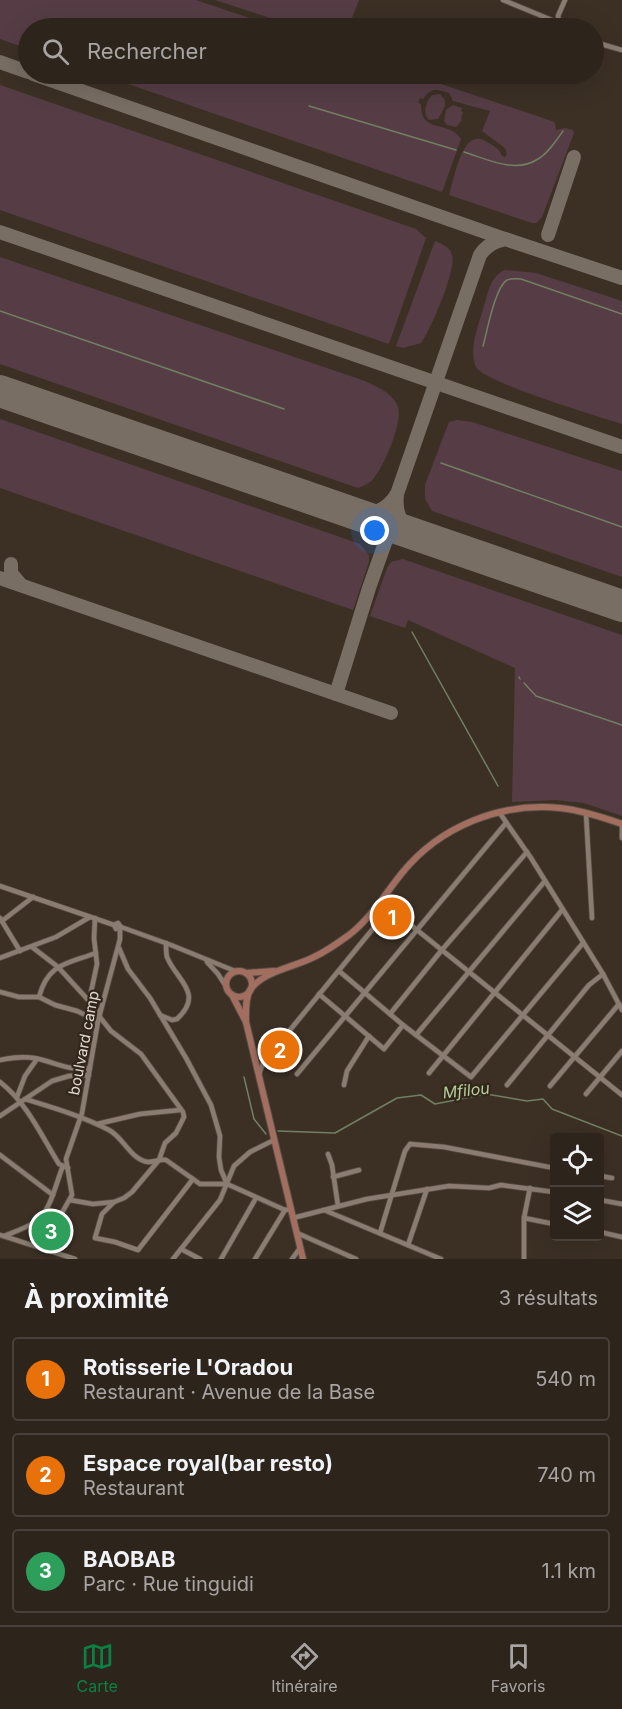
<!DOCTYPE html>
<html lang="fr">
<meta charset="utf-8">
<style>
body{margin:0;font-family:Inter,sans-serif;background:#393029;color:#f1f3f6}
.controls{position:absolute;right:18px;bottom:18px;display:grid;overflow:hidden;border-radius:6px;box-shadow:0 6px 24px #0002}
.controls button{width:54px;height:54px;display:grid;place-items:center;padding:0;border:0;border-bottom:2px solid #48413b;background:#2d241c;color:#f1f3f6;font:30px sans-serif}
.you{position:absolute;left:375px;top:531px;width:21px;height:21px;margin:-15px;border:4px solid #fff;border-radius:50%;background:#1a73e8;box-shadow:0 0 0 9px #1a73e833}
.badge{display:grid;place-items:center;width:39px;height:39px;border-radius:50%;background:#0b8043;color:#fff;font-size:20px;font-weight:700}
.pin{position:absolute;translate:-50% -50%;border:3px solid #fff;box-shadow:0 2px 6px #0006}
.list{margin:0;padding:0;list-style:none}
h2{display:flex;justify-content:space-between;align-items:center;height:78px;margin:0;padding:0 24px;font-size:26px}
h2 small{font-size:20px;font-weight:400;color:#a7a4a3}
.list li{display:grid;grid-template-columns:39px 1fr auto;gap:18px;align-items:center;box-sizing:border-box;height:84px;margin:0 12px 12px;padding:0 12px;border:2px solid #48413b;border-radius:6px}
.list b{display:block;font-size:22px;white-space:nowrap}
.list p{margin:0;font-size:20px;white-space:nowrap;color:#a7a4a3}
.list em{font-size:20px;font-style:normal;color:#a7a4a3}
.icon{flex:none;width:33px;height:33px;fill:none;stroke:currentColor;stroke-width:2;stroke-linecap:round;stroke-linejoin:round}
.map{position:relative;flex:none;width:622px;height:1259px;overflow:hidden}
.search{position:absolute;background:#2d241c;box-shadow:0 6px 24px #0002;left:18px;right:18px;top:18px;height:66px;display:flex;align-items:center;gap:15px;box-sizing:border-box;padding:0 21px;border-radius:33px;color:#a7a4a3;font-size:22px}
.sheet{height:366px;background:#2d241c}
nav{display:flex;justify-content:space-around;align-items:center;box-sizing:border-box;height:84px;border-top:2px solid #48413b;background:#2d241c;font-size:16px;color:#a7a4a3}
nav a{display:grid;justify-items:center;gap:3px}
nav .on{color:#0b8043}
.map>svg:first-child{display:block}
.green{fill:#563d45}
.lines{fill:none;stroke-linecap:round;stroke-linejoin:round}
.stream{stroke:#717f62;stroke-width:1.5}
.taxiway{stroke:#786e64;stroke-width:14}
.runway{stroke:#786e64;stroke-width:32}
.minor-casing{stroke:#584e45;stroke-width:6}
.secondary-casing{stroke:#584e45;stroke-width:8}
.minor{stroke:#8a7c70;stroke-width:4.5}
.secondary{stroke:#a26e60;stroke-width:6}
.labels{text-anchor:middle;stroke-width:4.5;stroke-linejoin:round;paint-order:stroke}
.street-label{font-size:15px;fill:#e2dad3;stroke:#32261b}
.water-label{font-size:16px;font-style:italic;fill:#b4ce99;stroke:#32261b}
</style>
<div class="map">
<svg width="622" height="1259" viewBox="0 0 622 1259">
<rect width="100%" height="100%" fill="#3c3025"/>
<g class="green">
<polygon points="0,0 196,0 279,28 28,28 28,49 0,39"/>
<polygon points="215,0 359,0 348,28 301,28"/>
<path d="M99,74H411L552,121L555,123L556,130L565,128L573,130L574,133L542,217L536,223H532L449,195C454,180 462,127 485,141C493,145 499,148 502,156L505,157L507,154L505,148L482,131L490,111L453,101L449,93C437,89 431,87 423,99L420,98L418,103L421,104C420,135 448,119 461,139L442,192Z"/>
<polygon points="428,74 466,74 463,83 460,84"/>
<polygon points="0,85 416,229 426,238 389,344 0,210"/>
<path d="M440,94L445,100V106L438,119L429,120C422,112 426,102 432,95Z"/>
<polygon points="453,105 462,108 461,111 463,112 461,119 462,120 456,127 447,125 444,121 446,110"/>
<path d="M435,241C442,244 450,247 452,255C457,269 430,331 421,343L403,348L396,346Z"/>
<path d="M0,257L365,381C377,387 393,393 398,407C403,422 384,466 374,478C370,483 364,486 358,488L0,364Z"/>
<path d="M505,270L536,273L622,301V424C600,417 483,382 476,367C469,352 477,328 482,313C487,298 489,276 505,270Z"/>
<polygon points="0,419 360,544 369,555 369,562 353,610 0,488"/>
<polygon points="457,420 472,422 622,471 622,577 432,511 425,499 425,485 449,422"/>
<polygon points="403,559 622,635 622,816 584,803 555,800 512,802 515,668 408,620 405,628 370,616 387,568 391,562"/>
</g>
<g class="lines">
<g class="stream">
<polyline points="309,106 456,150"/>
<path d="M464,152C487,159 515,174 538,159C548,153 556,141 563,131"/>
<polyline points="0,311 284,409"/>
<path d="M483,346C487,332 495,287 507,280C512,278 516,279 521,279L622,314"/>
<polyline points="441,463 622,527"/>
<polyline points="412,632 498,786"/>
<polyline points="519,677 520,679"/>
<polyline points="524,683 536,696 622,725"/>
<polyline points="244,1077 254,1119 266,1134"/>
<polyline points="278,1131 335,1133 397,1098 421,1095 435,1104 486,1094 527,1101 543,1099 552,1109 622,1136"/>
</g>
<g class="taxiway">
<polyline points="0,62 28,72"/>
<polyline points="33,74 505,239"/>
<polyline points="0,232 622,447"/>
<polyline points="548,235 574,157"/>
<path d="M352,513C371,516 386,512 397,494"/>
<path d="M415,535C400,524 395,512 397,494L480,255C487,245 494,242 505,239L622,278"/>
<polyline points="11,564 11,573 21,585"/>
<polyline points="0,578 391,713"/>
<polyline points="336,694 369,588 391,526"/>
</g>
<polyline class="runway" points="0,391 622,606"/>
<g class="minor-casing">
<g id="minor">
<polyline points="503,0 559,23"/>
<polyline points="561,28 558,16 565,0"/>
<polyline points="594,42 622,50"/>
<polyline points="499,812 531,858 603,974 622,1010"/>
<polyline points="586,813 592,918"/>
<polyline points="622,824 622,838"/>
<polyline points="0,886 114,925"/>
<polyline points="381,901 622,1095"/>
<polyline points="0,918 20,951"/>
<polyline points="2,921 33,897"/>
<polyline points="121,927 118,923 114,925 116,929 121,927 171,945 235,971"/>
<polyline points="32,947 58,967 100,1013"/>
<polyline points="119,948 128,969 150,998 186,1058 211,1105 220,1136 219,1157 221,1170 227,1184"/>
<polyline points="0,958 56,937 90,917"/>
<polyline points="207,962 218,974 227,988"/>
<polyline points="339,971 403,1025 471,1077 583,943"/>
<polyline points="0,992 19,997 39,997 55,1005 77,1011 98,1021"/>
<polyline points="319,994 384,1049 403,1025"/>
<path d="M39,997C48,963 67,964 96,953"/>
<polyline points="93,1004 91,992 97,964 94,938 95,918"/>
<polyline points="390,1014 441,951 527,852"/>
<path d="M160,1015L172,1020L177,1019C205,993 176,980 167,957C166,953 166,947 166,943"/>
<polyline points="99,1016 111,1031 141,1054 183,1112 184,1117 176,1133 165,1143 159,1160 132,1192 124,1198 114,1202 102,1214 95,1238 115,1242 138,1250 193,1179"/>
<polyline points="416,1035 545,881"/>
<path d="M0,1060C11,1058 22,1056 34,1058C56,1062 66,1071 90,1068"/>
<polyline points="429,1073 562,910"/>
<polyline points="259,1074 263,1063 376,925 389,908"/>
<polyline points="297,1074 506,823"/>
<path d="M0,1082C27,1103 41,1135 59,1164L68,1168"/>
<polyline points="344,1085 347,1071 369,1036"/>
<polyline points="507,1085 589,985 603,974"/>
<polyline points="550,1086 619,1004"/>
<polyline points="586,1094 622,1051"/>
<polyline points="17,1097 25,1076 37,1059"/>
<path d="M25,1099C54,1108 82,1116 109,1130C123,1137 131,1160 148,1162C155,1162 160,1159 166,1160L200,1184H227L285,1210L291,1209"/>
<polyline points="0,1116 52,1081 69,1076 89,1075"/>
<polyline points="97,1124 140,1114 180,1110"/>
<polyline points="328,1154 332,1165 338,1206"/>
<polyline points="0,1155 53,1195"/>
<polyline points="600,1176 612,1178"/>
<polyline points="333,1177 359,1170"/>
<polyline points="70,1200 93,1204 114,1202"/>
<polyline points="600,1200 622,1204"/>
<polyline points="324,1210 441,1259"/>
<polyline points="293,1218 367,1199 449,1186 489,1188 501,1185 554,1192"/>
<polyline points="524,1218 554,1224"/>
<polyline points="600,1232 622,1237"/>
<polyline points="297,1233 356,1259"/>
<polyline points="380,1233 405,1151 410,1144 444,1147 554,1168"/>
<polyline points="0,1235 75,1259"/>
<path d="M4,1236C14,1232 26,1228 35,1222C51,1212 56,1182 63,1166"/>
<polyline points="408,1245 427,1189"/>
<polyline points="181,1249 200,1259"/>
<polyline points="49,1250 59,1218 72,1195 66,1159 82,1113 98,1021 120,939 120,929"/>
<polyline points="173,1259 220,1200 234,1166 250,1152 274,1140"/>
<polyline points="221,1259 256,1198"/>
<polyline points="255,1259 285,1210"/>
<polyline points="292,1259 300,1248"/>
<polyline points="524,1259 524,1218 530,1188"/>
</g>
</g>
<g class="secondary-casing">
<g id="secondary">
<circle cx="239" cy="984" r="13"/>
<polyline points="246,973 274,971"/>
<polyline points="232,995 246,1022 303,1259"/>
<path d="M246,1022C246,1012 245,999 250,990C263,971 295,967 314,957C327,951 338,943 349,935C371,918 385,894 402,873C440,826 501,802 560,808C581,810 602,817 622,824"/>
</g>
</g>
<use href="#minor" class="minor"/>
<use href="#secondary" class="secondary"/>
</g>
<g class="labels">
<g class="street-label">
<text transform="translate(84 1043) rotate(-79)" y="5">boulvard camp</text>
</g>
<g class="water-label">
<text transform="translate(466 1090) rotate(-6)" y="6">Mfilou</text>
</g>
</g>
</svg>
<div class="controls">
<button><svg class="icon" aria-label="locate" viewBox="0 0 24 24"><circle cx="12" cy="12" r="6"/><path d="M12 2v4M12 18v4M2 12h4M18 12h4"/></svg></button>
<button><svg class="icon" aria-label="layers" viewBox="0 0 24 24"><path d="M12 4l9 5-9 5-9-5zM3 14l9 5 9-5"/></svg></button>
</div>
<div class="you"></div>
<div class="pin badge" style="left:392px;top:917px;background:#e8710a">1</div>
<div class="pin badge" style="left:280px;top:1050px;background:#e8710a">2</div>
<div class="pin badge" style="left:51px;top:1231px;background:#2e9e5b">3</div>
<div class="search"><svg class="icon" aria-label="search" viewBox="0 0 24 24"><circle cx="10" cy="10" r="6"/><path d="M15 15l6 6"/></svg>Rechercher</div>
</div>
<section class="sheet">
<h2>À proximité<small>3 résultats</small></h2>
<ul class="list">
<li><span class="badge" style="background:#e8710a">1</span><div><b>Rotisserie L'Oradou</b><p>Restaurant · Avenue de la Base</p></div><em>540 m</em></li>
<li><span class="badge" style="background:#e8710a">2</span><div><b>Espace royal(bar resto)</b><p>Restaurant</p></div><em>740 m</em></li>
<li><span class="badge" style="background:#2e9e5b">3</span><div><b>BAOBAB</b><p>Parc · Rue tinguidi</p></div><em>1.1 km</em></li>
</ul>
</section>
<nav>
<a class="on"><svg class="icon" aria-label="map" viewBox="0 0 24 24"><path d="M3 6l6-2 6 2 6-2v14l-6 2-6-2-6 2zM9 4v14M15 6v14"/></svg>Carte</a>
<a><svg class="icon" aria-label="directions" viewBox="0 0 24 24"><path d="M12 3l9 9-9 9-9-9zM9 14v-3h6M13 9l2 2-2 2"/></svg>Itinéraire</a>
<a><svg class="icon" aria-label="saved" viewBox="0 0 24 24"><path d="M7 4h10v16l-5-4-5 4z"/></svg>Favoris</a>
</nav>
